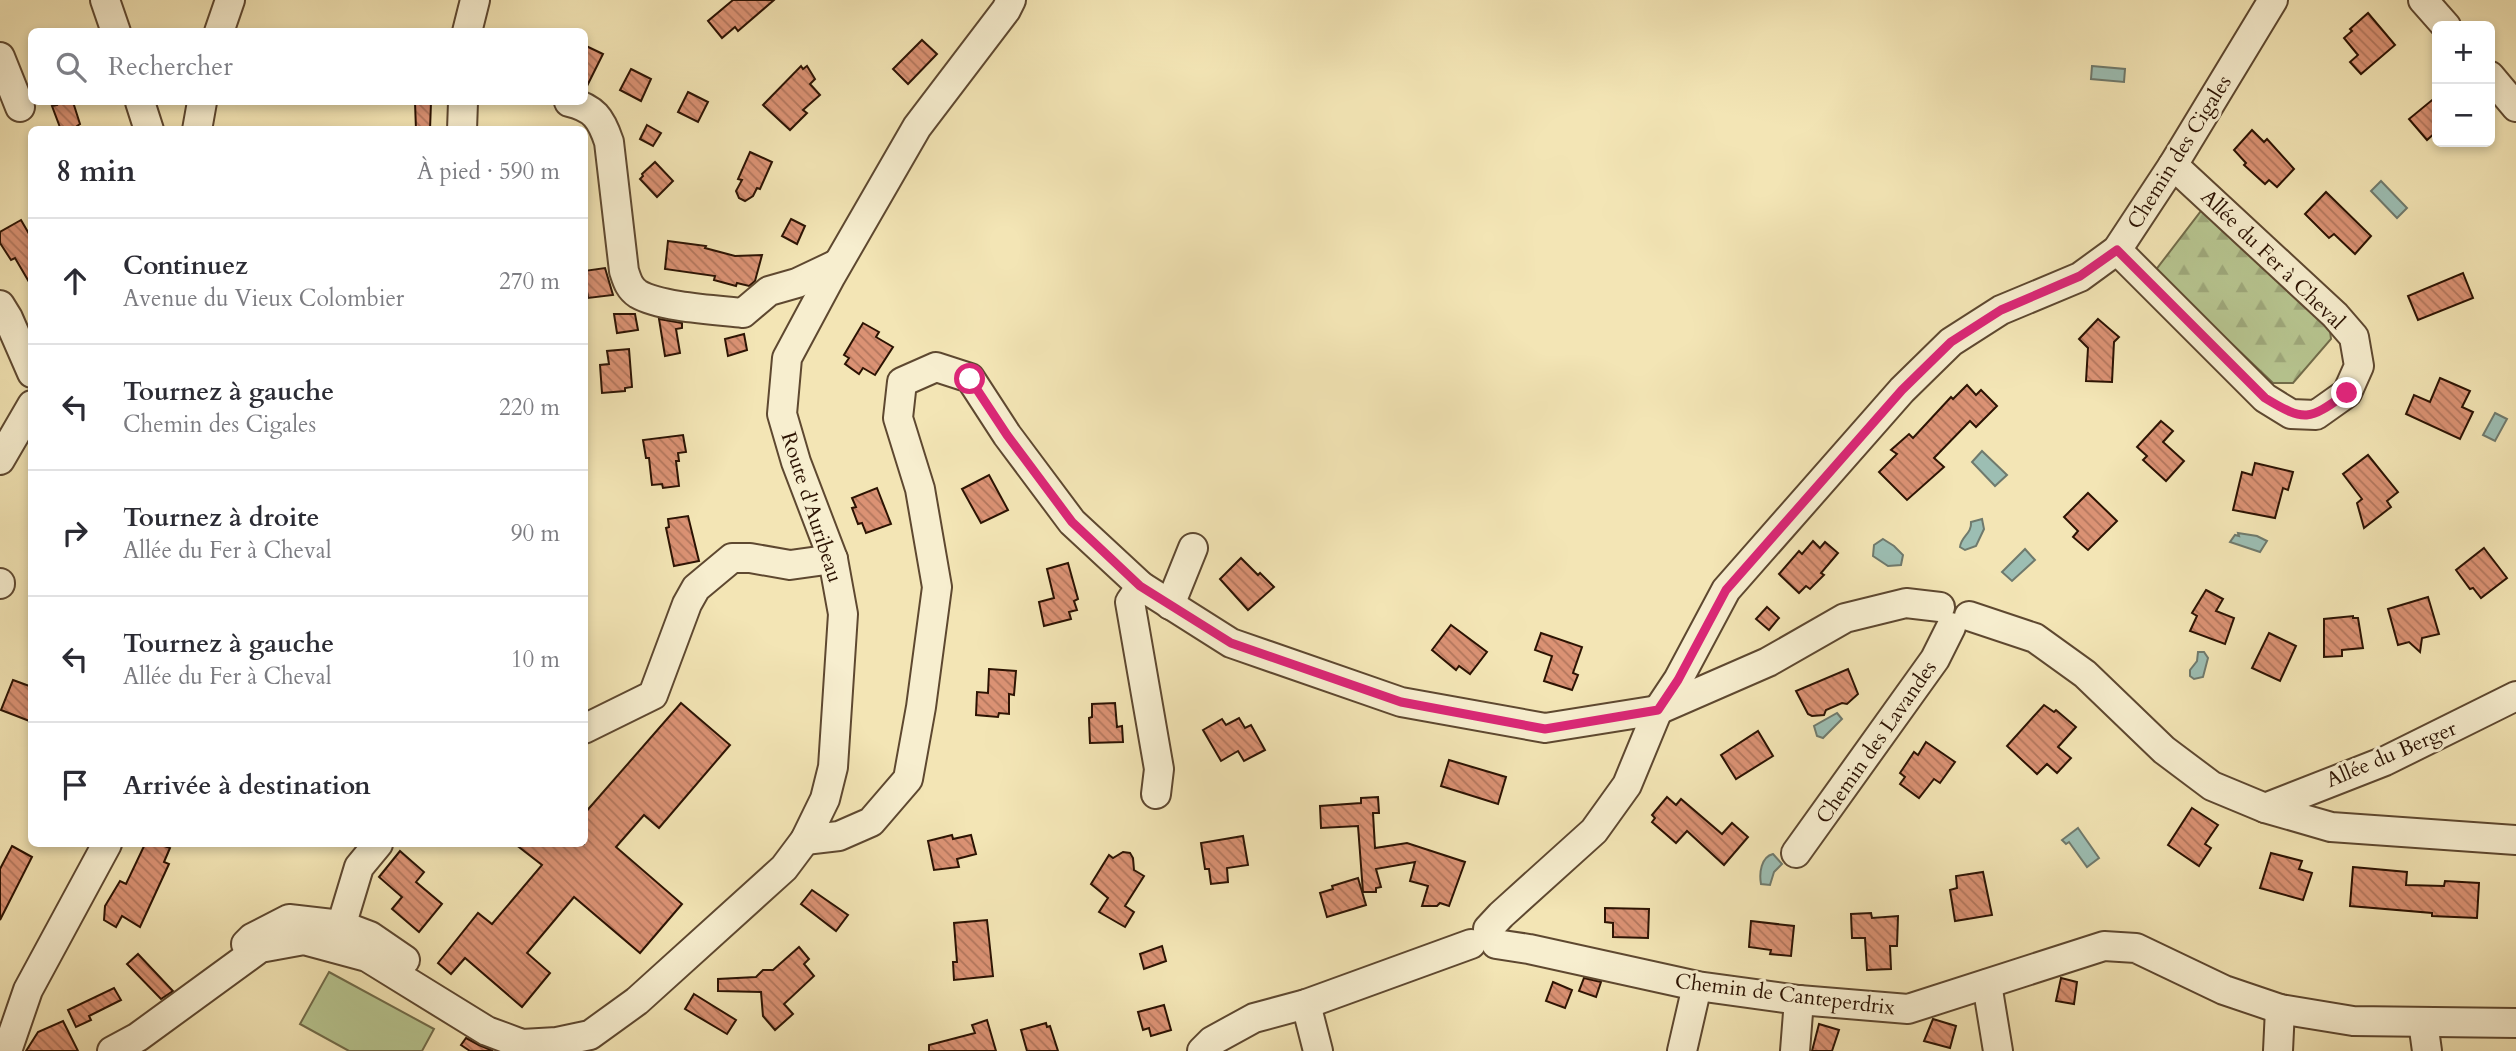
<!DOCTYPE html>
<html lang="fr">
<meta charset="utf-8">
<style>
body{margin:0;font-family:Cardo,serif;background:#f2f2f3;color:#2b2b33}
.controls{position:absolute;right:21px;top:21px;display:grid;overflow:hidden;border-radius:10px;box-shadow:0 4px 10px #0003}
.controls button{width:63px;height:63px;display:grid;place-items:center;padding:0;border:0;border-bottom:2px solid #e1e1e2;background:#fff;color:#2b2b33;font:35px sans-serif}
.stop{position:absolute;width:21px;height:21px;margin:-16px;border:5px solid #db2777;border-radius:50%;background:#fff}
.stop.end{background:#db2777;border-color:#fff;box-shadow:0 2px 7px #0008}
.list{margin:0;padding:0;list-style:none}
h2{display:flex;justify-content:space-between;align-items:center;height:91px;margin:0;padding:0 28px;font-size:30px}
h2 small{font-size:23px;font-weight:400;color:#7c7c81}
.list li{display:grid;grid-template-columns:46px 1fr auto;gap:21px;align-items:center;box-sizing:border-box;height:126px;padding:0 28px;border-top:2px solid #e1e1e2}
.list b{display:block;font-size:26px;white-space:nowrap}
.list p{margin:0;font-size:23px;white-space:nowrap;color:#7c7c81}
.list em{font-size:23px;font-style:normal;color:#7c7c81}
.icon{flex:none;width:38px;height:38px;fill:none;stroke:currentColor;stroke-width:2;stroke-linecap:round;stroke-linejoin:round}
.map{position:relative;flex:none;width:2516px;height:1051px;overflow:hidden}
.search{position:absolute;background:#fff;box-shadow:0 4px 10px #0003;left:28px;top:28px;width:560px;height:77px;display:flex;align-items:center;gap:18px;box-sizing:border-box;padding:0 24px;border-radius:10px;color:#7c7c81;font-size:26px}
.panel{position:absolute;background:#fff;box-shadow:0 4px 10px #0003;left:28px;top:126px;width:560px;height:721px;border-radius:10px}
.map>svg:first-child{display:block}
.forest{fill:url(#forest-firs);stroke:#726c4a;stroke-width:2}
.pitch{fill:#b7c590;stroke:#726c4a;stroke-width:2}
.water{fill:#9cbeb3;stroke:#6f7a6d;stroke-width:2}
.building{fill:url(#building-back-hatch);stroke:#2c1303;stroke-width:2}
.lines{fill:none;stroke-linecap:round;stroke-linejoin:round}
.minor-casing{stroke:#5e4830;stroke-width:32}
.minor{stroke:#f7eecf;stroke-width:28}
.route{stroke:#db2777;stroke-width:9}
.labels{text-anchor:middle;stroke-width:6;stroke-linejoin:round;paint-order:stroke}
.street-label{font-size:21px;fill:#2c1303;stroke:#f7eecf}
</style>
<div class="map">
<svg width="2516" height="1051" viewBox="0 0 2516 1051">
<defs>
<pattern id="forest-firs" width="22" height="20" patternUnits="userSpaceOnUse" patternTransform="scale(1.75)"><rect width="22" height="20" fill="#b7c590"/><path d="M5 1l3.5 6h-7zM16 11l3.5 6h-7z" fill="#9ea87b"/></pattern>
<pattern id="building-back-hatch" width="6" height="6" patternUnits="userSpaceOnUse" patternTransform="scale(1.75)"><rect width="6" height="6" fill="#db9274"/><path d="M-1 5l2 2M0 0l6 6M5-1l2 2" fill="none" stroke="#b2765d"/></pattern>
</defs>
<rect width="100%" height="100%" fill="#f3e5b5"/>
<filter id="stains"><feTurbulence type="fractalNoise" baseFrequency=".00286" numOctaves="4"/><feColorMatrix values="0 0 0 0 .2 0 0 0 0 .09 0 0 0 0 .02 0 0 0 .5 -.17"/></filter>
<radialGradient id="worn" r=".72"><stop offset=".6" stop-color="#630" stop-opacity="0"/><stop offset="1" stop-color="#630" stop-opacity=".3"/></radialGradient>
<polygon class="forest" points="2204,207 2329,323 2331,339 2293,383 2273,383 2155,271"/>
<polygon class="pitch" points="329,972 434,1029 422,1051 349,1051 300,1024"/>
<g class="water">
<polygon points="2092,66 2125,69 2124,82 2091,79"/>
<polygon points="2381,181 2407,208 2397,218 2371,191"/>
<polygon points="2495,413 2507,419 2495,441 2483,435"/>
<polygon points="1982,451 2007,475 1995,486 1972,462"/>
<path d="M1982,519L1984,529L1976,546L1965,550L1960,547C1961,536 1972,534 1971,522Z"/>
<polygon points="2238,533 2257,536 2267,541 2260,552 2230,542 2235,535 2239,536"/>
<polygon points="1883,539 1894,546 1903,555 1901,565 1888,566 1873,556 1874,545"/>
<polygon points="2025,549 2035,560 2012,581 2002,572"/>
<polygon points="2198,652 2204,652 2208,658 2203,677 2194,679 2190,676 2190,670 2197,661"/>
<polygon points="1837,713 1842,719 1823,738 1817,736 1814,726"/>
<polygon points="2078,828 2099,858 2087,867 2069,842 2066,844 2062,840"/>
<path d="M1773,854L1782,864L1774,872L1770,885L1761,884C1759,873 1761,857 1773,854Z"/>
</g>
<g class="building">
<polygon points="733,0 774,0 738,31 735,27 722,38 708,21"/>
<polygon points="2368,13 2395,45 2361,74 2350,62 2358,55 2344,38 2352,31 2350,29"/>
<polygon points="922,40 937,54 908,84 893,69"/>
<polygon points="584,45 603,54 585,90 584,89"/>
<polygon points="801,66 803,69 807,66 815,79 810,84 820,95 803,110 807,113 790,130 763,105"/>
<polygon points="631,69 651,79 641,101 620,90"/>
<polygon points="688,92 708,102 698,122 678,112"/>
<polygon points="2437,96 2437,131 2427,140 2409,119"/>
<polygon points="56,102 73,102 80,124 77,126 79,130 61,130 52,106 57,105"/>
<polygon points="415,102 431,102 430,130 416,130"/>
<polygon points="647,125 661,133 653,146 640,139"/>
<polygon points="2252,130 2264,142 2267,139 2294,169 2277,187 2269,180 2265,184 2244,165 2246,163 2234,150"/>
<polygon points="750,152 772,162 760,189 757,188 753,196 745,201 739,198 736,191 742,180 738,179"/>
<polygon points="655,162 673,181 657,197 640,179 643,176 642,174"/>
<polygon points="2326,192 2371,236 2355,254 2334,234 2329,238 2305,214"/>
<polygon points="791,219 805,226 797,244 782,236"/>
<polygon points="21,220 32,239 32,287 15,258 11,260 0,243 0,232"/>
<polygon points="668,241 706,246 705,248 735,256 762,255 755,281 749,286 737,283 736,286 714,280 715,276 665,269"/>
<polygon points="605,268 613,295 588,298 584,271"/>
<polygon points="2463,273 2473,298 2418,320 2408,296"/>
<polygon points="614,314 635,314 638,330 617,333"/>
<polygon points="659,319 682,323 682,328 676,329 680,353 665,356"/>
<polygon points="2098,319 2119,337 2114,342 2112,382 2086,381 2088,348 2079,339"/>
<polygon points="863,323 879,332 876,337 893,347 875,375 863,368 859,374 845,364 849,358 844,355"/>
<polygon points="744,334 747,350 728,356 725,339"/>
<polygon points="629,349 632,387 625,388 625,391 602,393 600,365 609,364 607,351"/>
<polygon points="2440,378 2470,391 2462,407 2473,412 2460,439 2406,414 2414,395 2430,402"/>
<polygon points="1967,385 1976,395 1981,390 1997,406 1976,427 1970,421 1934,458 1944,467 1907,500 1879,472 1897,454 1891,450 1909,434 1913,438 1951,397 1953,399"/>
<polygon points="2161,421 2173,431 2163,442 2184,461 2166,481 2143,460 2147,456 2137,447"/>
<polygon points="683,435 686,452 678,453 679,461 676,461 679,486 663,488 662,484 652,485 649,458 646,458 643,440"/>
<polygon points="2368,455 2398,492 2387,501 2391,507 2364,528 2357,503 2362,499 2343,474"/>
<polygon points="2255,463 2293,472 2288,490 2283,488 2275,518 2233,510 2242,472 2252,475"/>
<polygon points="989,475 1008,510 981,523 962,489"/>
<polygon points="877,488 891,524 866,533 862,523 858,524 852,508 856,507 852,498"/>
<polygon points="2088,493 2117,521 2088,550 2073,537 2078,531 2064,517"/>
<polygon points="688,516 699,561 674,566 666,528 669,527 668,519"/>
<polygon points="1813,541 1820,548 1825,542 1838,553 1821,573 1824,575 1810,589 1806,586 1799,593 1779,574 1799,551 1802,554"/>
<polygon points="2484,548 2507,578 2481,598 2473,588 2470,589 2456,570"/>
<polygon points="1241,558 1258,575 1260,573 1274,587 1248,610 1220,579"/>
<polygon points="1068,563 1078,599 1074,601 1077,610 1069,612 1071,619 1044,626 1039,602 1054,598 1047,569"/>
<polygon points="2206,590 2223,599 2216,611 2234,618 2225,644 2190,631 2197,616 2192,613"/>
<polygon points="2428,597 2439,634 2422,638 2420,652 2409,642 2398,645 2388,609"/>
<polygon points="1767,607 1779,618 1769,630 1756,619"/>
<polygon points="2353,616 2353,618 2358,618 2363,648 2342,650 2342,656 2324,657 2324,619"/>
<polygon points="1451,625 1487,652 1470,674 1459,666 1456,670 1432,650"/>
<polygon points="1541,633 1582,647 1573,673 1578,675 1572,690 1544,681 1552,656 1535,650"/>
<polygon points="2269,633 2296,646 2280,681 2252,668"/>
<polygon points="989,669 1016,671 1014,695 1009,694 1009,714 999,713 998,717 976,715 977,692 988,693"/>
<polygon points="1848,669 1858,694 1847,704 1842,703 1826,710 1824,715 1812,716 1808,714 1796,691"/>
<polygon points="13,680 32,687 32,722 1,710"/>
<polygon points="681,703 730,745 659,828 644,815 616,847 682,904 640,953 574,897 527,953 550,973 522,1007 465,958 451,974 438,963 478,913 492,924 542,865 515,844 584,844 584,814"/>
<polygon points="1115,703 1117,727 1122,726 1123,742 1090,743 1089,718 1092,717 1092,704"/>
<polygon points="2044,705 2054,712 2056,710 2076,727 2058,747 2071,758 2057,773 2047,764 2037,774 2007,746"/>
<polygon points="1239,718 1245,728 1251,725 1265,750 1244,761 1238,751 1221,761 1203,730 1222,719 1226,725"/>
<polygon points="1758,731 1773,756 1736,779 1721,755"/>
<polygon points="1926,742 1955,762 1940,783 1934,779 1919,798 1900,784 1905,777 1900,773 1914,752 1918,755"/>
<polygon points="1449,760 1506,777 1498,804 1441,786"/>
<polygon points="1378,797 1379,813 1373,813 1375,848 1407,843 1465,862 1449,906 1440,903 1437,906 1422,906 1428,886 1410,881 1415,862 1376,869 1381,887 1376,888 1376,892 1363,892 1358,826 1321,828 1320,806 1361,803 1361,798"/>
<polygon points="1667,797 1676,805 1681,799 1722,834 1732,823 1748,837 1724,865 1687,831 1676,843 1652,822 1655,818 1652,815"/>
<polygon points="2192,808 2218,825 2205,844 2211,848 2199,866 2168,845"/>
<polygon points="952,835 953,839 971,835 976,854 957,859 959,867 934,870 928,841"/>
<polygon points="1243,836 1248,865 1227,868 1228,882 1211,884 1209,869 1205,869 1201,843"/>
<polygon points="145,844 159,844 170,848 164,862 169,864 140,927 122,916 116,927 104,920 105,906 120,881 126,884"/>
<polygon points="12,846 32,857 0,920 0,869"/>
<polygon points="400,851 424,872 416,882 442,904 419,932 392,909 402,897 379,877"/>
<polygon points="1123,852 1130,853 1133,858 1134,870 1144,876 1125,906 1134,912 1125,927 1099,912 1108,898 1091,884 1109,855 1113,858"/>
<polygon points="2271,853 2302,861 2299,869 2312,873 2303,900 2260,888"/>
<polygon points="2353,867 2407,872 2406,885 2444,886 2445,881 2479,883 2477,918 2432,916 2432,913 2350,906"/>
<polygon points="1983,872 1992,915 1955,921 1950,890 1957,888 1956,876"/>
<polygon points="1358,878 1366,905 1327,917 1320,893 1333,889 1332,886"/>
<polygon points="812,890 848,915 836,931 801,904"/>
<polygon points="1605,908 1649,909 1648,938 1613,937 1613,923 1605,922"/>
<polygon points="1871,913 1872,918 1898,916 1897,946 1890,946 1891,969 1867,970 1865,938 1852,938 1851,914"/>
<polygon points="987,920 993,976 954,980 953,962 957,962 954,923"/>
<polygon points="1751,921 1794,926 1791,956 1770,954 1771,950 1749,947"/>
<polygon points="1162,946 1166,961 1144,969 1140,954"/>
<polygon points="799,947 809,959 804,964 814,976 784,1004 793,1014 775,1030 763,1016 761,992 718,991 718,979 756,977 763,970 773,970"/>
<polygon points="138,954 173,991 161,999 127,964"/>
<polygon points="1584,978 1601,982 1596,997 1579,991"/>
<polygon points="2061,978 2077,982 2074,1004 2056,1001"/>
<polygon points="1553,982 1572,990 1565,1008 1546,1001"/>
<polygon points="114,988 121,1000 89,1016 91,1020 76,1027 68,1010"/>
<polygon points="694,994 736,1020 727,1034 685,1009"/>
<polygon points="1164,1005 1171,1030 1151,1036 1149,1028 1143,1030 1138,1012"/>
<polygon points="1933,1019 1956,1026 1950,1048 1924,1041"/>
<polygon points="987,1020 996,1051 929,1051 929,1045 975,1033 972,1025"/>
<polygon points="63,1021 78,1051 26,1051 38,1032"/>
<polygon points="1046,1023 1047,1027 1050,1026 1058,1051 1027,1051 1021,1030"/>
<polygon points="1819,1024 1839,1030 1832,1051 1812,1051"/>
<polygon points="466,1038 479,1045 493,1051 470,1051 461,1045"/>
</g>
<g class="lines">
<g class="minor-casing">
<g id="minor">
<polyline points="105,0 116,32"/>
<polyline points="2423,0 2446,26"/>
<polyline points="219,32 230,0"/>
<polyline points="467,32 475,0"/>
<polyline points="0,57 20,107"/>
<polyline points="2490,76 2516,107"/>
<polyline points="140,102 149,130"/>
<path d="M569,102C594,108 601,118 609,142L624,271C627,280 629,288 638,294C660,307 716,310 743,313L769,291L797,283L837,264"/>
<polyline points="197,130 202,102"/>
<polyline points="462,130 463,102"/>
<polyline points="2117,250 2265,398 2291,414 2316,415 2347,393 2359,366 2354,337 2335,315 2173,165"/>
<polyline points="0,305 8,318 32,373"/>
<polyline points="0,460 32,405"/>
<polyline points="0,583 0,584"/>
<polyline points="1141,586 1130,602 1159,769 1156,794"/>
<polyline points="1170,605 1193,548"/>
<polyline points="1969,616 2035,638 2085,674 2164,750 2212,786 2265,808 2331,827 2516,840"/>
<polyline points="584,729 653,695 687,604 696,588 732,558 750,558 790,565 833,559"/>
<polyline points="2265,808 2385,761 2516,696"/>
<polyline points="805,840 839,836 871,822 908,779 921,707 937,587 920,489 898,418 902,382 936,367 970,378 1007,435 1072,522 1141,586 1231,643 1401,702 1545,728 1658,710 1768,662 1845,618 1906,603 1940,607"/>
<polyline points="1796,853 1935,659 1951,627"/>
<polyline points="1488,929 1501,915 1594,831 1627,785 1658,710 1678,680 1726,590 1902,390 1951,342 2001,310 2080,277 2117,250 2173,165 2273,0"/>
<polyline points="336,943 359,867 378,844"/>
<polyline points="246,944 252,938 289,919 341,925 370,936 405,960"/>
<polyline points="1496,944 1529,949 1697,986 1799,1000 1908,1009 2104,946 2136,948 2224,990 2280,1009 2353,1021 2516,1023"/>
<polyline points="1987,984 1998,1051"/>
<polyline points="1306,1004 1318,1051"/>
<polyline points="2423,1022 2427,1051"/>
<polyline points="7,1051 28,990 107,844"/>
<polyline points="112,1051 138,1037 260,948 304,940 367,957 487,1031 522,1044 557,1042 590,1035 637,1001 784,868 805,840 825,799 833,767 843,614 833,559 796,462 782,414 787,358 831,276 917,127 1006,10 1011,0"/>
<polyline points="1202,1051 1212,1041 1254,1018 1306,1004 1471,944"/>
<polyline points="1682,1051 1697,986"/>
<polyline points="1795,1051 1799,1000"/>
<polyline points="2278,1051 2280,1009"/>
</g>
</g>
<use href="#minor" class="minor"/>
</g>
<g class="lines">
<path class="route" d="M970,379L1007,435L1072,522L1140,586L1231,643L1401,702L1545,729L1658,710L1678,680L1726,590L1902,390L1951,342L2001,310L2080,276L2117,250L2265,398C2306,423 2309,420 2347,393"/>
</g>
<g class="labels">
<g class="street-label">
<text transform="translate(2179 152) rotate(-58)" y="7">Chemin des Cigales</text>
<text transform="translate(2273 259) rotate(44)" y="7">Allée du Fer à Cheval</text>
<text transform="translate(812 507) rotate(72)" y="7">Route d'Auribeau</text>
<text transform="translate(1876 742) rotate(-55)" y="7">Chemin des Lavandes</text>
<text transform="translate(2391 754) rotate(-23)" y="7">Allée du Berger</text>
<text transform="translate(1785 994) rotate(7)" y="7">Chemin de Canteperdrix</text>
</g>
</g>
<rect width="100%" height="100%" filter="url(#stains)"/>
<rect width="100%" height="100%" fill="url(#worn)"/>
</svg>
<div class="controls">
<button>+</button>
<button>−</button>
</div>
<div class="stop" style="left:970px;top:379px"></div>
<div class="stop end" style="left:2347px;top:393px"></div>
<div class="search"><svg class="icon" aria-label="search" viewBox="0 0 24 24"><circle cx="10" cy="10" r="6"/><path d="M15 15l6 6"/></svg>Rechercher</div>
<section class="panel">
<h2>8 min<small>À pied · 590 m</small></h2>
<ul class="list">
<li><svg class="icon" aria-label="ahead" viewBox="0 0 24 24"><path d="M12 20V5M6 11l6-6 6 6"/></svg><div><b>Continuez</b><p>Avenue du Vieux Colombier</p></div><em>270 m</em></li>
<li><svg class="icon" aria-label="left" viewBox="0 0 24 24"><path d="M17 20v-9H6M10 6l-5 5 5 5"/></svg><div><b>Tournez à gauche</b><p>Chemin des Cigales</p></div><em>220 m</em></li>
<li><svg class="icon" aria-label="right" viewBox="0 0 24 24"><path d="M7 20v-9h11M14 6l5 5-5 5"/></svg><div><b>Tournez à droite</b><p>Allée du Fer à Cheval</p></div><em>90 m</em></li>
<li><svg class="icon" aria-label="left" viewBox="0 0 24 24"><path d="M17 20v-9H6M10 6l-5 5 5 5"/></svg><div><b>Tournez à gauche</b><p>Allée du Fer à Cheval</p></div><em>10 m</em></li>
<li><svg class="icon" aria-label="arrive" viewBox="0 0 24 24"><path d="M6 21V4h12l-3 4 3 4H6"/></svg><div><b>Arrivée à destination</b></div></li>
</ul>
</section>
</div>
